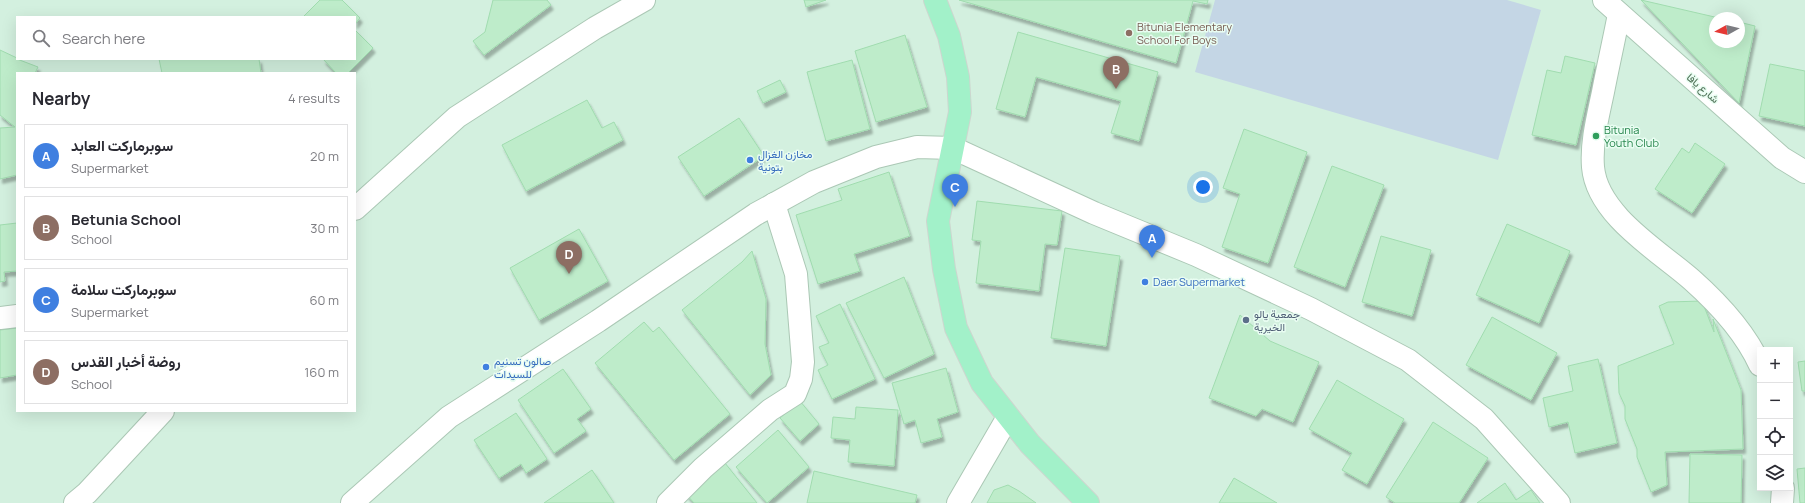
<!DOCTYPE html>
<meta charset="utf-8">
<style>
body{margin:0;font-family:Manrope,Vazirmatn,sans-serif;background:#f2f2f3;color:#2b2b33}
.controls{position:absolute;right:12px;bottom:12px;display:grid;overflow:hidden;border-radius:0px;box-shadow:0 4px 16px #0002}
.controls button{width:36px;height:36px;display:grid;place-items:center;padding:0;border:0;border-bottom:1px solid #e1e1e2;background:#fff;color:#2b2b33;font:20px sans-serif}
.compass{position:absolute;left:1709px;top:12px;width:36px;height:36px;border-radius:50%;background:#fff;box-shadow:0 4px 16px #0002;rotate:262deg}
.you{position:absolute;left:1203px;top:187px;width:14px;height:14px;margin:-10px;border:3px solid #fff;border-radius:50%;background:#1a73e8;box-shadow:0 0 0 6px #1a73e833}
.badge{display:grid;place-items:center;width:26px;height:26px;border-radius:50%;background:#111827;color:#fff;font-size:13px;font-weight:700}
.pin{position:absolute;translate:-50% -33px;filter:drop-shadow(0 1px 2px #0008)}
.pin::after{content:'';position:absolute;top:21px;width:14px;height:12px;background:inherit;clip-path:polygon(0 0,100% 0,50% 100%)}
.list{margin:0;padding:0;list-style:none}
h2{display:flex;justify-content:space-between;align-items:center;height:52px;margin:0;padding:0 16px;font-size:17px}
h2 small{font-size:13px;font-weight:400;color:#7c7c81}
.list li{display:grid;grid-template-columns:26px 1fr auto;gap:12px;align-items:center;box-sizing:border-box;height:64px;margin:0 8px 8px;padding:0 8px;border:1px solid #e1e1e2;border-radius:0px}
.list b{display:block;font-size:15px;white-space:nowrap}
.list p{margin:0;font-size:13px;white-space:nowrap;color:#7c7c81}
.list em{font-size:13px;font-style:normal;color:#7c7c81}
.icon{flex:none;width:22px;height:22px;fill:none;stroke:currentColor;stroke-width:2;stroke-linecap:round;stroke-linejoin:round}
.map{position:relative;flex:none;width:1805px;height:503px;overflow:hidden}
.search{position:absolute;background:#fff;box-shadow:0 4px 16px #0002;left:16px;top:16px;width:340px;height:44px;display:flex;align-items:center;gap:10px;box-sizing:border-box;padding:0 14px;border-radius:0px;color:#7c7c81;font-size:15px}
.panel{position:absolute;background:#fff;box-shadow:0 4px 16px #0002;left:16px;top:72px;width:340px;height:340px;border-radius:0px}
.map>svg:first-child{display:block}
.residential{fill:#d3f0df;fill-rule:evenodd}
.garden{fill:#c4d6e5}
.building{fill:#beecca;stroke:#a0dcaf;filter:url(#shadow)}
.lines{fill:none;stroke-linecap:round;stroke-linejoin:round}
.minor-casing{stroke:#abc8b5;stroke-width:24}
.major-casing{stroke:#cdd6cf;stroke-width:24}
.minor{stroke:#fff;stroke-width:22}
.major{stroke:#a2f1c9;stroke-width:22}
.education-dot{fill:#8d6e63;stroke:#e9fdf2;stroke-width:1.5}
.leisure-dot{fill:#2e9e5b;stroke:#e9fdf2;stroke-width:1.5}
.shop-dot{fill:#3f7fe0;stroke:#e9fdf2;stroke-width:1.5}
.service-dot{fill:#5c6f8a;stroke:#e9fdf2;stroke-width:1.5}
.labels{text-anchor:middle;stroke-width:3;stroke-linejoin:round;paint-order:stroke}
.education-label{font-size:11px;fill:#785e54;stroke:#e9fdf2;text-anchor:start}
.street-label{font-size:11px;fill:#4c6e54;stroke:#e9fdf2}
.leisure-label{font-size:11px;fill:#27864d;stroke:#e9fdf2;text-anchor:start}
.shop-label{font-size:11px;fill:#366cbe;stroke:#e9fdf2;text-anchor:start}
.service-label{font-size:11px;fill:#4e5e75;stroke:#e9fdf2;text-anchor:start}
</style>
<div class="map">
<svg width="1805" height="503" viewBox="0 0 1805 503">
<defs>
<filter id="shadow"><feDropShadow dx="2.5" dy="4.5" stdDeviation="1" flood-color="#0004"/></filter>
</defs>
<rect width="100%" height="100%" fill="#e3f9ee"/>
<path class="residential" d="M0,0H1805V503H0ZM17,17H355V59H17ZM1715,18H1739V42H1715ZM17,73H355V411H17ZM1760,350H1790V488H1760Z"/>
<polygon class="garden" points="1215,0 1507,0 1541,10 1498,160 1195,72"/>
<g class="building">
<polygon points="320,0 342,0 360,18 355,24 355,17 303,17"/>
<polygon points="493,0 547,0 551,5 484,55 473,41 485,32"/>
<polygon points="804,0 826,0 806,7"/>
<polygon points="959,0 1208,0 1207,4 1193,1 1176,63"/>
<polygon points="1641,0 1719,18 1715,18 1715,42 1739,42 1739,22 1755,26 1739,103"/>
<polygon points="355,30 373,48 348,73 336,73 323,59 355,59"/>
<polygon points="1018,32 1158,72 1139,141 1111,133 1121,101 1036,77 1025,117 996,109"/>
<polygon points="905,35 927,107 876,122 855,51"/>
<polygon points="0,50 17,58 17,59 38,67 35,73 17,73 17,175 0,179 0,128 15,127 0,115"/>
<polygon points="1565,56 1595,63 1576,145 1532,135 1547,70 1561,73"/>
<polygon points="159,59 259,59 261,73 162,73"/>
<polygon points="852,60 870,129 826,141 807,72"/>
<polygon points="1770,64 1805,71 1805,126 1759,116"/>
<polygon points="780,80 786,92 763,103 757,91"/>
<polygon points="587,100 602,128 614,122 623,140 526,191 502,145"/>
<polygon points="739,118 764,156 704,196 678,157"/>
<polygon points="1244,129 1307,152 1268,263 1222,247 1240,194 1223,188"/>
<polygon points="1695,143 1725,164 1692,213 1655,189 1682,148 1689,153"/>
<polygon points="1332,166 1384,185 1345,287 1294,267"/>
<polygon points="889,172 910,236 854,254 860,271 818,284 796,215 842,200 838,189"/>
<polygon points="977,201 1062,211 1057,245 1045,244 1039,291 976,283 981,241 972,240"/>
<polygon points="17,223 17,271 4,272 5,281 0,282 0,225"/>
<polygon points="1507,224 1570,251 1539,323 1476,295"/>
<polygon points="579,229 608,281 539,320 510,268"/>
<polygon points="1381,236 1431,250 1412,316 1362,302"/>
<polygon points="1065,248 1120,256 1106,346 1051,338"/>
<polygon points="752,251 766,299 765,344 771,375 750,395 682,310 742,262"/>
<polygon points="904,277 934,354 884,378 846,303"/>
<polygon points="1702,301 1714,332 1713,319 1741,390 1743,449 1665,452 1667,485 1651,492 1637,457 1637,449 1625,419 1625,406 1619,393 1618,366 1674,344 1659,306 1668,302"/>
<polygon points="840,304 875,379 832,399 818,370 828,365 819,347 829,343 816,316"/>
<polygon points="1240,315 1270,341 1319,362 1293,422 1262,409 1256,416 1209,398"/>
<polygon points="1492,317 1557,353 1531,400 1466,365"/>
<polygon points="644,322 653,332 659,327 730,414 674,460 595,363"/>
<polygon points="17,328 17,375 0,378 0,330"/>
<polygon points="1598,359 1617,443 1575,453 1568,422 1549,427 1543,398 1573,391 1568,366"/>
<polygon points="1805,361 1805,391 1802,391 1798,362"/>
<polygon points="946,368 958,412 937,419 942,437 921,443 915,420 904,424 892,383"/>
<polygon points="563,369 591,409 577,419 586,431 554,453 518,400"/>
<polygon points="1337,380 1404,419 1367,484 1342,470 1352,453 1309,429"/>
<polygon points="800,401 819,424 800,441 780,418"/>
<polygon points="856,407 898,410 894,466 848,462 850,440 831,438 833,417 855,419"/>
<polygon points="516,413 547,459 526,473 521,464 499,478 474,440"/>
<polygon points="1433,422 1488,458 1459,503 1395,503 1386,497"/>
<polygon points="778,430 809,467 767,503 736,467"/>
<polygon points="1690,454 1742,455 1741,503 1689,503"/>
<polygon points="725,463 757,503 694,503 686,494"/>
<polygon points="1805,468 1805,503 1800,503 1797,469"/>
<polygon points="592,470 614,503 544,503"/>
<polygon points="814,471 917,495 915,503 807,503"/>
<polygon points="1234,478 1277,503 1219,503"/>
<polygon points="1505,483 1516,500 1531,490 1540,503 1477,503"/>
<polygon points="1008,485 1019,491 1036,503 987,503 994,490"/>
</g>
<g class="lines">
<g class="minor-casing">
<g id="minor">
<polyline points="1604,0 1782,158 1805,172"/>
<path d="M1619,14C1614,40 1608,66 1603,92C1598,116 1591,142 1593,167C1597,215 1659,251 1692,280C1719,304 1745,332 1760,365"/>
<polyline points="355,209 457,117 595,28 644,0"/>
<polyline points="0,318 17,316"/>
<polyline points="75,503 87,493 163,411"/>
<polyline points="352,503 449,417 598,321 756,214 814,182 876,157 917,147 953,148 1094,213 1196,255 1311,309 1408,360 1484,419 1559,503"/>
<polyline points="668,503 703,468 770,410 795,394 801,379 803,362 796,274 774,204"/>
<polyline points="958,503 1008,417"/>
<polyline points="1782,503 1783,488"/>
</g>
</g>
<g class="major-casing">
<polyline id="major" points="935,0 949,36 958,77 960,112 938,221 944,269 956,328 982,383 1030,444 1088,503"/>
</g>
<use href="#minor" class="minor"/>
<use href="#major" class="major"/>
</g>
<circle class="education-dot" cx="1129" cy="33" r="4"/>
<circle class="leisure-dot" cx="1596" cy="136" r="4"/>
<g class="shop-dot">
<circle cx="750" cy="160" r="4"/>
<circle cx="1145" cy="282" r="4"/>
<circle cx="486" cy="367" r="4"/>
</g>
<circle class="service-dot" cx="1246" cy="320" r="4"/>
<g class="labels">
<g class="education-label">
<text x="1137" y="31">Bitunia Elementary<tspan x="1137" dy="13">School For Boys</tspan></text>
</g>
<g class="street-label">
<text transform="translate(1703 88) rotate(41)" y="4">شارع يافا</text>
</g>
<g class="leisure-label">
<text x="1604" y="134">Bitunia<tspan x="1604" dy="13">Youth Club</tspan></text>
</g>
<g class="shop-label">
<text x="758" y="158">مخازن الغزال<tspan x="758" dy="13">بتونية</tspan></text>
<text x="1153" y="286">Daer Supermarket</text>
<text x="494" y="365">صالون تسنيم<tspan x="494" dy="13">للسيدات</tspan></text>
</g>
<g class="service-label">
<text x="1254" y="318">جمعية يالو<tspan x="1254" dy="13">الخيرية</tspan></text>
</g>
</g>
</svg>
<div class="controls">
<button>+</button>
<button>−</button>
<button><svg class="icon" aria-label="locate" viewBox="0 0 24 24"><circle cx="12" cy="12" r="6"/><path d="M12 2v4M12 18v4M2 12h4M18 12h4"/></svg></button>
<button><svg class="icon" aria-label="layers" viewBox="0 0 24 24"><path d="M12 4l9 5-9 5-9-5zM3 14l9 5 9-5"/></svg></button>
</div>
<svg class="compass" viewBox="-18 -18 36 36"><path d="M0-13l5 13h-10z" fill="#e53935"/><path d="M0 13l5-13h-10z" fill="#7c7c81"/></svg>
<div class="you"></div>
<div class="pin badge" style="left:1152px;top:258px;background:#3f7fe0">A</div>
<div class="pin badge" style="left:1116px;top:89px;background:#8d6e63">B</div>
<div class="pin badge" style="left:955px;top:207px;background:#3f7fe0">C</div>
<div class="pin badge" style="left:569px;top:274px;background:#8d6e63">D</div>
<div class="search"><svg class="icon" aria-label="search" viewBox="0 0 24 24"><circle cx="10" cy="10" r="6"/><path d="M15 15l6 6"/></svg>Search here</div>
<section class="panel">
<h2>Nearby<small>4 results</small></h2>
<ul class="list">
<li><span class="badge" style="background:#3f7fe0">A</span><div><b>سوبرماركت العابد</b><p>Supermarket</p></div><em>20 m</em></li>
<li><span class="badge" style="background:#8d6e63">B</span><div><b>Betunia School</b><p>School</p></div><em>30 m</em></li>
<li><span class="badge" style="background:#3f7fe0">C</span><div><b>سوبرماركت سلامة</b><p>Supermarket</p></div><em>60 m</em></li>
<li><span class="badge" style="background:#8d6e63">D</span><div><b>روضة أخبار القدس</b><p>School</p></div><em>160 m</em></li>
</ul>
</section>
</div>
